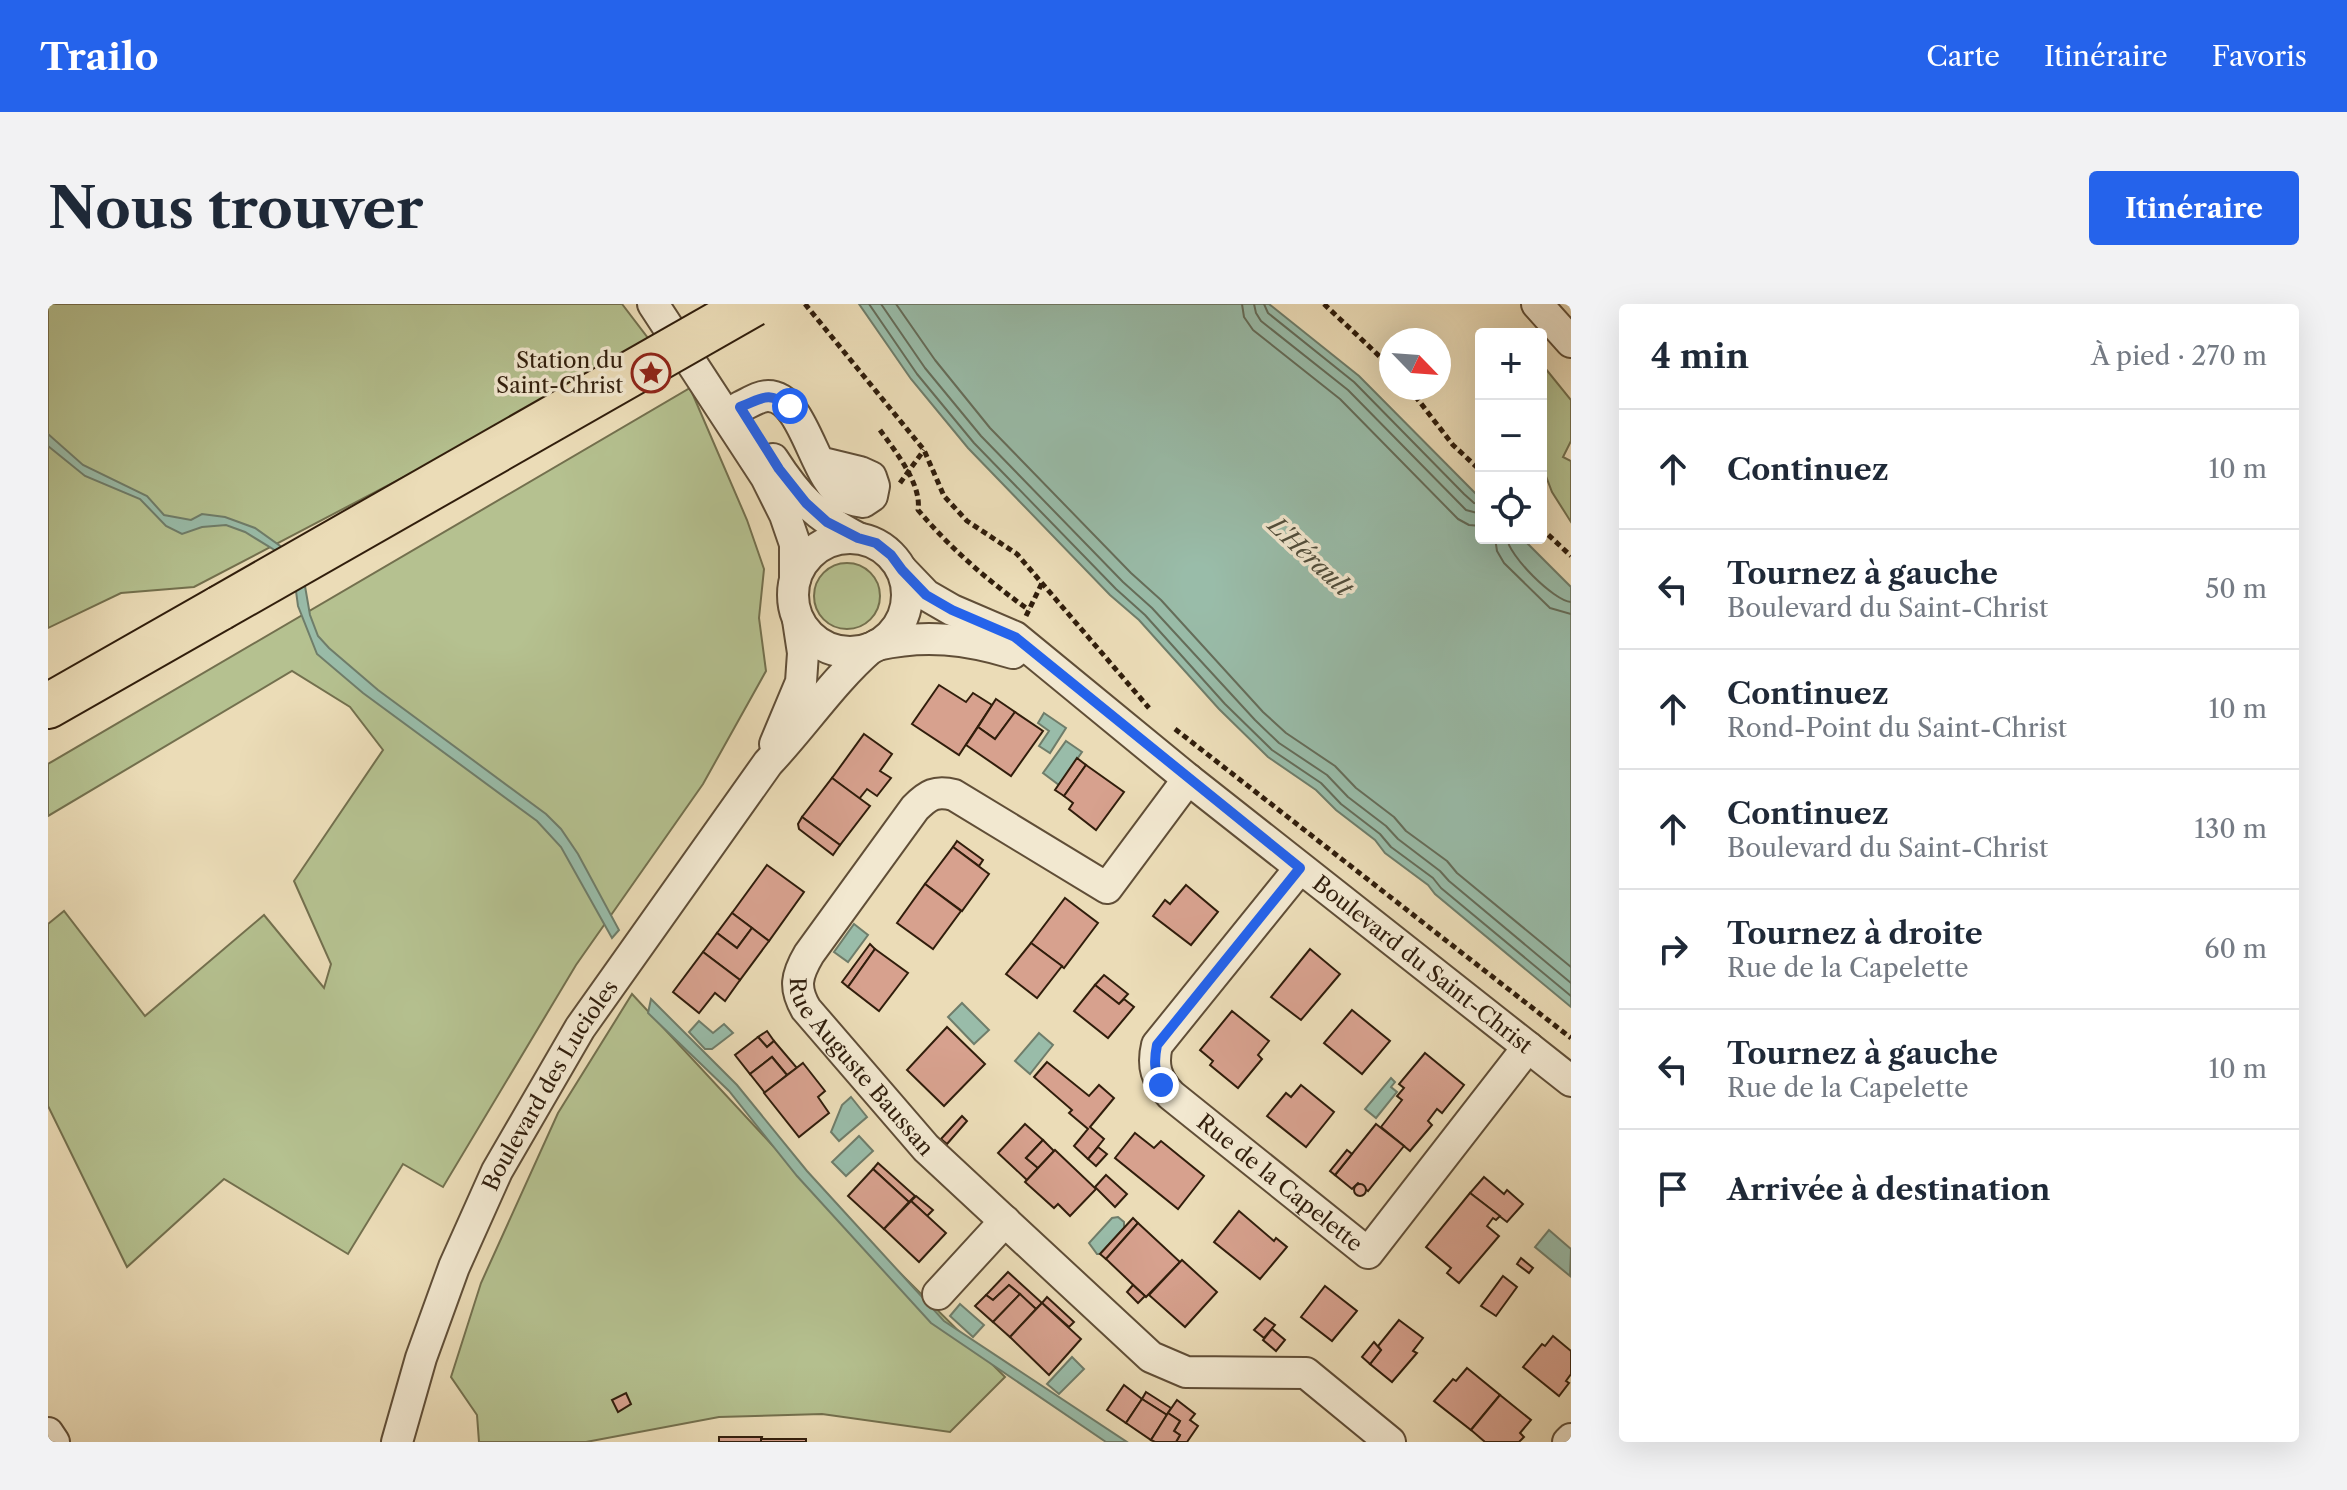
<!DOCTYPE html>
<html lang="fr">
<meta charset="utf-8">
<style>
body{margin:0;font-family:"Libre Caslon Text",serif;background:#f2f2f3;color:#1f2937}
.controls{position:absolute;right:24px;top:24px;display:grid;overflow:hidden;border-radius:8px;box-shadow:0 8px 32px #0002}
.controls button{width:72px;height:72px;display:grid;place-items:center;padding:0;border:0;border-bottom:2px solid #e0e1e3;background:#fff;color:#1f2937;font:40px sans-serif}
.compass{position:absolute;left:1331px;top:24px;width:72px;height:72px;border-radius:50%;background:#fff;box-shadow:0 8px 32px #0002;rotate:115deg}
.stop{position:absolute;width:24px;height:24px;margin:-18px;border:6px solid #2563eb;border-radius:50%;background:#fff}
.stop.end{background:#2563eb;border-color:#fff;box-shadow:0 2px 8px #0008}
.list{margin:0;padding:0;list-style:none}
h2{display:flex;justify-content:space-between;align-items:center;height:104px;margin:0;padding:0 32px;font-size:34px}
h2 small{font-size:26px;font-weight:400;color:#747a83}
.list li{display:grid;grid-template-columns:52px 1fr auto;gap:24px;align-items:center;box-sizing:border-box;height:120px;padding:0 32px;border-top:2px solid #e0e1e3}
.list b{display:block;font-size:30px;white-space:nowrap}
.list p{margin:0;font-size:26px;white-space:nowrap;color:#747a83}
.list em{font-size:26px;font-style:normal;color:#747a83}
.icon{flex:none;width:44px;height:44px;fill:none;stroke:currentColor;stroke-width:2;stroke-linecap:round;stroke-linejoin:round}
.map{position:relative;flex:none;width:1523px;height:1138px;overflow:hidden;border-radius:8px}
header{display:flex;align-items:center;gap:48px;box-sizing:border-box;height:112px;padding:0 40px;background:#2563eb;color:#fff}
header strong{font-size:38px}
nav{display:flex;gap:44px;margin-inline-start:auto;font-size:28px}
.intro{display:flex;align-items:center;justify-content:space-between;box-sizing:border-box;height:192px;padding:0 48px}
h1{margin:0;font-size:56px}
.button{padding:20px 36px;border-radius:8px;background:#2563eb;color:#fff;font-size:28px;font-weight:700}
main{display:flex;gap:48px;padding:0 48px}
aside{flex:1;background:#fff;border-radius:8px;box-shadow:0 8px 32px #0002}
.map>svg:first-child{display:block}
.green{fill:#b5c190;stroke:#73704e;stroke-width:2}
.water{fill:#99bca9;stroke:#6f7d6a;stroke-width:2}
.lines{fill:none;stroke-linecap:round;stroke-linejoin:round}
.shore{stroke:#656d5a;stroke-width:2}
.building{fill:#d7a18e;stroke:#311e0c;stroke-width:2}
.minor-casing{stroke:#604e37;stroke-width:34}
.highway-casing{stroke:#311e0c;stroke-width:48}
.path{stroke:#311e0c;stroke-width:5;stroke-dasharray:6 4;stroke-linecap:butt}
.minor{stroke:#f2e8d0;stroke-width:30}
.highway{stroke:#ebdcb7;stroke-width:44}
.highway-bridge-casing{stroke:#311e0c;stroke-width:48;stroke-linecap:butt}
.highway-bridge{stroke:#ebdcb7;stroke-width:44}
.route{stroke:#2563eb;stroke-width:10}
.labels{text-anchor:middle;stroke-width:7;stroke-linejoin:round;paint-order:stroke}
.poi-label{font-size:22px;fill:#311e0c;stroke:#f2e8d0;text-anchor:end}
.street-label{font-size:22px;fill:#311e0c;stroke:#f2e8d0}
.water-label{font-size:24px;font-style:italic;fill:#504d3b;stroke:#f2e8d0}
</style>
<header>
<strong>Trailo</strong>
<nav><a>Carte</a><a>Itinéraire</a><a>Favoris</a></nav>
</header>
<div class="intro"><h1>Nous trouver</h1><a class="button">Itinéraire</a></div>
<main>
<div class="map">
<svg width="1523" height="1138" viewBox="0 0 1523 1138">
<rect width="100%" height="100%" fill="#ebdcb7"/>
<filter id="stains"><feTurbulence type="fractalNoise" baseFrequency=".0025" numOctaves="4"/><feColorMatrix values="0 0 0 0 .2 0 0 0 0 .09 0 0 0 0 .02 0 0 0 .5 -.17"/></filter>
<radialGradient id="worn" r=".72"><stop offset=".6" stop-color="#630" stop-opacity="0"/><stop offset="1" stop-color="#630" stop-opacity=".3"/></radialGradient>
<g class="green">
<polygon points="0,0 574,0 606,42 146,283 73,289 0,324"/>
<polygon points="1493,59 1523,96 1523,137 1515,153 1523,157 1523,218 1504,188 1493,159"/>
<polygon points="642,84 699,216 716,265 711,314 718,367 655,480 528,661 395,883 355,860 300,950 176,875 79,963 0,802 0,620 16,607 97,712 216,611 276,684 283,660 246,577 335,446 302,403 244,367 0,512 0,460"/>
<circle cx="799" cy="292" r="33"/>
<polygon points="584,690 738,856 957,1073 902,1128 774,1110 671,1113 538,1138 431,1138 429,1111 403,1073 433,979 510,809"/>
</g>
<g class="water">
<polygon points="811,0 1221,0 1311,72 1433,195 1433,234 1474,234 1523,283 1523,703 1387,590 1380,581 1337,549 1327,536 1288,506 1268,486 1220,453 1171,405 1091,316 1062,291 920,144 863,75"/>
<polygon points="0,130 35,161 99,192 116,211 143,216 154,210 177,213 207,224 235,244 257,282 262,311 270,332 281,344 330,386 498,510 513,525 530,550 571,626 564,634 513,543 489,517 315,389 269,350 250,302 248,287 228,247 197,228 178,221 154,223 134,230 118,222 92,195 37,172 0,142"/>
<polygon points="996,409 1018,424 1002,449 991,442 1001,427 990,419"/>
<polygon points="1018,437 1034,448 1011,481 995,469"/>
<polygon points="806,620 820,631 800,658 786,648"/>
<polygon points="603,695 689,781 759,867 896,1017 1079,1138 1058,1138 883,1019 749,872 681,787 600,709"/>
<polygon points="914,699 941,726 926,740 900,713"/>
<polygon points="651,717 665,729 676,720 685,729 664,745 657,745 641,728"/>
<polygon points="991,729 1005,741 982,770 967,757"/>
<polygon points="1343,774 1347,778 1343,783 1349,788 1328,814 1317,805"/>
<polygon points="803,793 819,813 791,837 783,828 794,801"/>
<polygon points="811,832 825,847 798,872 784,858"/>
<polygon points="1070,913 1076,918 1076,924 1052,950 1049,950 1041,939 1064,914"/>
<polygon points="1501,926 1523,945 1522,972 1487,943"/>
<polygon points="912,1000 936,1021 925,1033 902,1012"/>
<polygon points="1024,1053 1036,1065 1011,1090 999,1080"/>
</g>
<g class="lines">
<g class="shore">
<polyline points="821,0 869,70 926,139 1068,285 1097,311 1177,400 1224,446 1273,479 1293,500 1332,530 1343,543 1385,574 1393,584 1523,692"/>
<polyline points="833,0 877,64 933,132 1075,278 1104,304 1207,416 1231,439 1279,471 1300,493 1338,522 1350,535 1392,567 1401,577 1523,679"/>
<polyline points="848,0 887,56 942,124 1083,269 1113,296 1215,408 1238,429 1287,462 1308,484 1346,513 1358,527 1399,557 1409,569 1523,663"/>
<polyline points="1194,0 1196,13 1205,26 1292,95 1410,215 1421,221 1433,222"/>
<polyline points="1206,0 1208,9 1213,17 1300,86 1418,206 1433,210"/>
<polyline points="1216,0 1220,9 1306,78 1416,190 1426,199 1433,200"/>
<polyline points="1447,234 1449,247 1456,259 1502,304 1523,310"/>
<path d="M1459,234C1460,251 1506,297 1523,298"/>
</g>
</g>
<g class="building">
<polygon points="891,381 918,398 925,389 944,401 911,451 864,420"/>
<polygon points="948,395 967,408 947,435 930,423"/>
<polygon points="967,408 995,427 963,472 918,441 930,423 947,435"/>
<polygon points="816,430 844,450 832,467 843,474 829,492 819,485 811,495 784,474"/>
<polygon points="1029,454 1038,461 1016,492 1007,486"/>
<polygon points="1038,461 1076,488 1048,526 1021,505 1025,499 1016,492"/>
<polygon points="784,474 822,502 792,541 754,513"/>
<polygon points="754,513 792,541 785,551 751,525 750,520"/>
<polygon points="909,537 935,556 931,562 905,543"/>
<polygon points="905,543 941,570 914,607 877,580"/>
<polygon points="719,561 756,588 721,637 684,609"/>
<polygon points="877,580 913,607 885,645 849,619"/>
<polygon points="1138,581 1170,608 1143,641 1105,612 1117,596 1122,600"/>
<polygon points="1017,594 1050,619 1016,664 983,639"/>
<polygon points="684,609 704,624 689,644 669,629"/>
<polygon points="704,624 721,637 692,676 655,648 669,629 689,644"/>
<polygon points="983,639 1014,662 989,694 958,670"/>
<polygon points="822,640 827,645 800,683 794,678"/>
<polygon points="827,645 860,669 831,707 800,683"/>
<polygon points="1262,645 1292,670 1253,716 1223,693"/>
<polygon points="655,648 692,676 677,697 667,689 651,709 625,688"/>
<polygon points="1056,671 1080,690 1071,700 1047,681"/>
<polygon points="1047,681 1071,700 1076,695 1086,703 1060,734 1026,707"/>
<polygon points="1304,706 1342,737 1314,770 1276,739"/>
<polygon points="1184,707 1221,737 1210,751 1214,755 1190,784 1162,761 1165,757 1152,746"/>
<polygon points="899,723 937,760 896,802 859,766"/>
<polygon points="719,727 726,737 719,743 710,733"/>
<polygon points="710,733 719,743 726,737 749,764 739,771 724,753 702,770 687,751"/>
<polygon points="1377,749 1416,781 1394,809 1389,805 1380,817 1384,821 1362,847 1333,823 1354,796 1349,792 1356,784 1351,780"/>
<polygon points="724,753 739,771 717,789 702,770"/>
<polygon points="999,758 1041,792 1051,781 1066,794 1042,823 1056,835 1040,855 1026,842 1040,825 1021,809 1024,806 986,773"/>
<polygon points="755,759 777,787 770,793 781,809 751,833 716,789"/>
<polygon points="1253,781 1286,808 1258,843 1219,812 1238,789 1243,793"/>
<polygon points="914,812 919,817 899,840 893,835"/>
<polygon points="977,820 995,836 978,854 990,864 979,876 950,849"/>
<polygon points="1328,820 1356,842 1320,887 1310,879 1304,885 1287,871"/>
<polygon points="1087,829 1106,844 1113,837 1156,872 1130,905 1067,854"/>
<polygon points="995,836 1006,847 990,864 978,854"/>
<polygon points="1050,843 1059,850 1048,862 1040,855"/>
<polygon points="1007,846 1048,885 1022,912 1010,900 1006,904 977,878"/>
<polygon points="1299,846 1304,850 1287,871 1282,867"/>
<polygon points="830,859 867,892 861,898 825,865"/>
<polygon points="825,865 861,898 836,925 800,892"/>
<polygon points="1058,871 1079,890 1067,903 1047,883"/>
<polygon points="1436,873 1456,890 1459,886 1475,900 1459,918 1422,889"/>
<circle cx="1312" cy="886" r="6"/>
<polygon points="1422,889 1452,912 1448,916 1445,914 1439,922 1451,932 1411,979 1399,969 1403,964 1378,943"/>
<polygon points="868,892 885,906 879,912 863,897"/>
<polygon points="863,897 898,929 871,958 836,925"/>
<polygon points="1191,907 1226,937 1228,934 1239,943 1212,975 1166,938"/>
<polygon points="1085,914 1090,919 1058,955 1052,950"/>
<polygon points="1090,919 1132,958 1098,993 1058,955"/>
<polygon points="1473,954 1485,964 1481,969 1469,960"/>
<polygon points="1134,956 1169,988 1137,1023 1101,991"/>
<polygon points="960,968 994,999 988,1005 961,981 945,996 938,991"/>
<polygon points="1455,972 1469,983 1448,1012 1433,1002"/>
<polygon points="961,981 972,990 945,1018 927,1002 938,991 945,996"/>
<polygon points="1085,981 1097,992 1090,999 1079,988"/>
<polygon points="1277,982 1309,1007 1284,1037 1253,1013"/>
<polygon points="972,990 988,1005 962,1033 945,1018"/>
<polygon points="999,993 1026,1018 1021,1023 994,999"/>
<polygon points="994,999 1033,1035 1001,1071 962,1033"/>
<polygon points="1217,1014 1227,1021 1216,1034 1206,1026"/>
<polygon points="1351,1016 1375,1034 1365,1047 1369,1049 1344,1078 1322,1060 1333,1046 1330,1042"/>
<polygon points="1224,1025 1237,1036 1228,1047 1215,1036"/>
<polygon points="1505,1032 1523,1047 1523,1070 1518,1077 1521,1079 1511,1092 1475,1063 1494,1040 1497,1042"/>
<polygon points="1326,1038 1333,1046 1322,1060 1314,1053"/>
<polygon points="1419,1064 1452,1091 1423,1126 1386,1097 1405,1075 1408,1077"/>
<polygon points="1076,1081 1094,1095 1078,1119 1059,1106"/>
<polygon points="1098,1088 1123,1104 1119,1111 1094,1095"/>
<polygon points="578,1089 583,1100 570,1108 564,1096"/>
<polygon points="1452,1091 1483,1116 1472,1129 1476,1133 1471,1138 1437,1138 1423,1126"/>
<polygon points="1094,1095 1119,1111 1103,1136 1078,1119"/>
<polygon points="1129,1096 1147,1110 1142,1116 1150,1122 1139,1138 1128,1138 1132,1131 1126,1127 1132,1117 1120,1109"/>
<polygon points="1120,1109 1132,1117 1126,1127 1132,1131 1128,1138 1107,1138 1103,1136"/>
<polygon points="671,1133 714,1133 713,1138 671,1138"/>
<rect x="713" y="1135" width="45" height="3"/>
</g>
<g class="lines">
<g class="minor-casing">
<g id="minor">
<polyline points="605,0 718,173 737,211 747,240 747,275"/>
<polyline points="1489,0 1523,38"/>
<path d="M692,103C701,99 711,92 720,92C757,92 766,177 797,193C802,196 809,197 815,198L824,192L826,182L823,173L812,168L771,158"/>
<path d="M725,155C750,194 769,213 810,234"/>
<circle cx="802" cy="291" r="57"/>
<path id="s1" d="M854,266L878,291L904,306L967,333L1140,475L1523,777"/>
<path d="M829,341C877,330 918,335 965,349"/>
<polyline points="727,440 753,378 755,349 750,316"/>
<path id="s2" d="M1140,475L1059,584L906,491C888,486 880,491 867,504L761,650C748,672 746,684 758,705L878,844L1103,1053L1138,1068L1258,1069L1342,1138"/>
<path id="s3" d="M1252,564L1109,741C1104,762 1108,775 1123,791L1320,949L1480,743"/>
<polyline points="890,990 957,917"/>
<polyline points="0,1129 6,1138"/>
<path id="s4" d="M349,1138L373,1054L406,963L449,867L532,724L720,459C756,421 784,378 823,344"/>
<polyline points="1520,1138 1523,1135"/>
</g>
</g>
<g class="highway-casing">
<polyline id="highway" points="0,402 172,304"/>
</g>
<g class="path">
<polyline points="757,0 876,146 896,192 919,217 969,250 1101,404"/>
<polyline points="1276,0 1343,63"/>
<polyline points="1361,84 1405,141 1433,167"/>
<path d="M832,126C847,147 874,180 870,206C902,244 940,277 981,306"/>
<polyline points="852,179 876,146"/>
<polyline points="1493,224 1523,252"/>
<polyline points="978,312 994,279"/>
<polyline points="1127,425 1523,734"/>
</g>
<use href="#minor" class="minor"/>
<use href="#highway" class="highway"/>
<g class="highway-bridge-casing">
<polyline id="highway-bridge" points="172,304 705,0"/>
</g>
<use href="#highway-bridge" class="highway-bridge"/>
</g>
<g class="lines">
<path class="route" d="M742,102C718,87 716,94 692,103L731,165L758,199L779,218L810,234L828,239L843,251L854,266L878,291L904,306L967,333L1252,564L1109,741C1106,756 1106,767 1113,781"/>
</g>
<defs>
<g id="sight-ring" transform="scale(2)"><circle r="9.5" fill="#f2e8d0" stroke="#8f2418" stroke-width="1.5"/><path d="M0-6L1.8-2.2L6-1.7L2.9 1.2L3.7 5.4L0 3.3L-3.7 5.4L-2.9 1.2L-6-1.7L-1.8-2.2Z" fill="#8f2418"/></g>
</defs>
<g fill-rule="evenodd">
<use href="#sight-ring" x="603" y="69"/>
</g>
<g class="labels">
<g class="poi-label">
<text x="575" y="64">Station du<tspan x="575" dy="25">Saint-Christ</tspan></text>
</g>
<g class="street-label">
<text dy="8" stroke="none"><textPath href="#s1" startOffset="656">Boulevard du Saint-Christ</textPath></text>
<text dy="8" stroke="none"><textPath href="#s2" startOffset="676">Rue Auguste Baussan</textPath></text>
<text dy="8" stroke="none"><textPath href="#s4" startOffset="390">Boulevard des Lucioles</textPath></text>
<text dy="8" stroke="none"><textPath href="#s3" startOffset="422">Rue de la Capelette</textPath></text>
</g>
<g class="water-label">
<text transform="translate(1262 253) rotate(43)" y="8">L'Hérault</text>
</g>
</g>
<rect width="100%" height="100%" filter="url(#stains)"/>
<rect width="100%" height="100%" fill="url(#worn)"/>
</svg>
<div class="controls">
<button>+</button>
<button>−</button>
<button><svg class="icon" aria-label="locate" viewBox="0 0 24 24"><circle cx="12" cy="12" r="6"/><path d="M12 2v4M12 18v4M2 12h4M18 12h4"/></svg></button>
</div>
<svg class="compass" viewBox="-18 -18 36 36"><path d="M0-13l5 13h-10z" fill="#e53935"/><path d="M0 13l5-13h-10z" fill="#747a83"/></svg>
<div class="stop" style="left:742px;top:102px"></div>
<div class="stop end" style="left:1113px;top:781px"></div>
</div>
<aside>
<h2>4 min<small>À pied · 270 m</small></h2>
<ul class="list">
<li><svg class="icon" aria-label="ahead" viewBox="0 0 24 24"><path d="M12 20V5M6 11l6-6 6 6"/></svg><div><b>Continuez</b></div><em>10 m</em></li>
<li><svg class="icon" aria-label="left" viewBox="0 0 24 24"><path d="M17 20v-9H6M10 6l-5 5 5 5"/></svg><div><b>Tournez à gauche</b><p>Boulevard du Saint-Christ</p></div><em>50 m</em></li>
<li><svg class="icon" aria-label="ahead" viewBox="0 0 24 24"><path d="M12 20V5M6 11l6-6 6 6"/></svg><div><b>Continuez</b><p>Rond-Point du Saint-Christ</p></div><em>10 m</em></li>
<li><svg class="icon" aria-label="ahead" viewBox="0 0 24 24"><path d="M12 20V5M6 11l6-6 6 6"/></svg><div><b>Continuez</b><p>Boulevard du Saint-Christ</p></div><em>130 m</em></li>
<li><svg class="icon" aria-label="right" viewBox="0 0 24 24"><path d="M7 20v-9h11M14 6l5 5-5 5"/></svg><div><b>Tournez à droite</b><p>Rue de la Capelette</p></div><em>60 m</em></li>
<li><svg class="icon" aria-label="left" viewBox="0 0 24 24"><path d="M17 20v-9H6M10 6l-5 5 5 5"/></svg><div><b>Tournez à gauche</b><p>Rue de la Capelette</p></div><em>10 m</em></li>
<li><svg class="icon" aria-label="arrive" viewBox="0 0 24 24"><path d="M6 21V4h12l-3 4 3 4H6"/></svg><div><b>Arrivée à destination</b></div></li>
</ul>
</aside>
</main>
